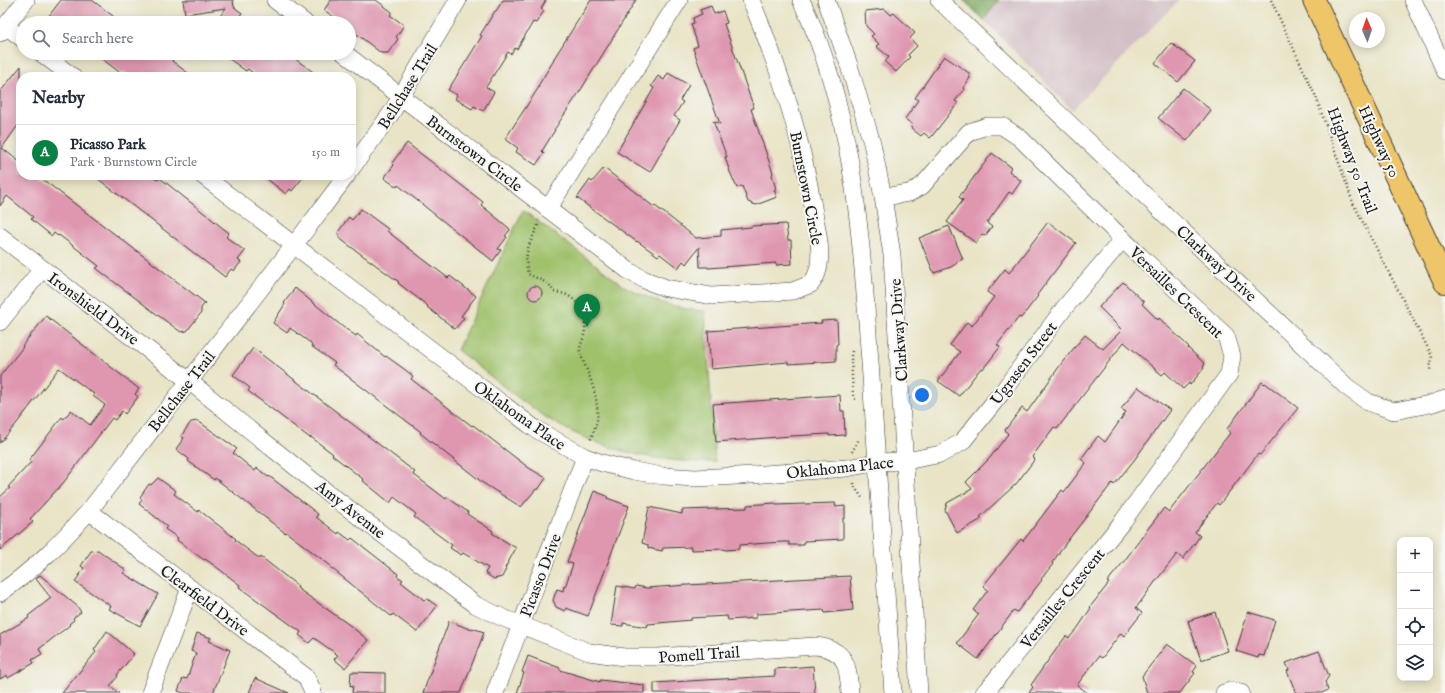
<!DOCTYPE html>
<meta charset="utf-8">
<style>
body{margin:0;font-family:"IM FELL English",serif;background:#f2f2f3;color:#1f2937}
.controls{position:absolute;right:12px;bottom:12px;display:grid;overflow:hidden;border-radius:8px;box-shadow:0 2px 10px #0003}
.controls button{width:36px;height:36px;display:grid;place-items:center;padding:0;border:0;border-bottom:1px solid #e0e1e3;background:#fff;color:#1f2937;font:20px sans-serif}
.compass{position:absolute;left:1349px;top:12px;width:36px;height:36px;border-radius:50%;background:#fff;box-shadow:0 2px 10px #0003;rotate:358deg}
.you{position:absolute;left:922px;top:395px;width:14px;height:14px;margin:-10px;border:3px solid #fff;border-radius:50%;background:#1a73e8;box-shadow:0 0 0 6px #1a73e833}
.badge{display:grid;place-items:center;width:26px;height:26px;border-radius:50%;background:#0b8043;color:#fff;font-size:13px;font-weight:700}
.pin{position:absolute;translate:-50% -33px;filter:drop-shadow(0 1px 2px #0008)}
.pin::after{content:'';position:absolute;top:21px;width:14px;height:12px;background:inherit;clip-path:polygon(0 0,100% 0,50% 100%)}
.list{margin:0;padding:0;list-style:none}
h2{display:flex;justify-content:space-between;align-items:center;height:52px;margin:0;padding:0 16px;font-size:17px}
h2 small{font-size:13px;font-weight:400;color:#747a83}
.list li{display:grid;grid-template-columns:26px 1fr auto;gap:12px;align-items:center;box-sizing:border-box;height:56px;padding:0 16px;border-top:1px solid #e0e1e3}
.list b{display:block;font-size:15px;white-space:nowrap}
.list p{margin:0;font-size:13px;white-space:nowrap;color:#747a83}
.list em{font-size:13px;font-style:normal;color:#747a83}
.icon{flex:none;width:22px;height:22px;fill:none;stroke:currentColor;stroke-width:2;stroke-linecap:round;stroke-linejoin:round}
.map{position:relative;flex:none;width:1445px;height:693px;overflow:hidden}
.search{position:absolute;background:#fff;box-shadow:0 2px 10px #0003;left:16px;top:16px;width:340px;height:44px;display:flex;align-items:center;gap:10px;box-sizing:border-box;padding:0 14px;border-radius:22px;color:#747a83;font-size:15px}
.panel{position:absolute;background:#fff;box-shadow:0 2px 10px #0003;left:16px;top:72px;width:340px;height:108px;border-radius:16px}
.map>svg:first-child{display:block}
.industrial{fill:#d2bec5}
.green{fill:#9fc16a;stroke:#5e6e43}
.forest{fill:#7fa75e;stroke:#4e623d}
.building{fill:#df97b0}
.lines{fill:none;stroke-linecap:round;stroke-linejoin:round}
.minor-casing{stroke:#3b3a36;stroke-width:18}
.major-casing{stroke:#3b3a36;stroke-width:24}
.path{stroke:#3b3a36;stroke-width:2.5;stroke-dasharray:1 3;stroke-linecap:butt}
.minor{stroke:#fff;stroke-width:17}
.major{stroke:#eec569;stroke-width:22}
.labels{text-anchor:middle;stroke-width:4;stroke-linejoin:round;paint-order:stroke}
.street-label{font-size:16px;fill:#1c1c1c;stroke:#f6f6f2}
</style>
<div class="map">
<svg width="1445" height="693" viewBox="0 0 1445 693">
<rect width="100%" height="100%" fill="#f6f6f2"/>
<filter id="ink" filterUnits="userSpaceOnUse"><feTurbulence type="fractalNoise" baseFrequency=".025" numOctaves="2"/><feDisplacementMap in="SourceGraphic" scale="8" xChannelSelector="R" yChannelSelector="G"/><feConvolveMatrix kernelMatrix="1 2 1 2 8 2 1 2 1" color-interpolation-filters="sRGB"/></filter>
<filter id="wash" filterUnits="userSpaceOnUse"><feTurbulence type="fractalNoise" baseFrequency=".012" numOctaves="4" result="noise"/><feDisplacementMap in="SourceGraphic" scale="16" xChannelSelector="R" yChannelSelector="G"/><feGaussianBlur stdDeviation="0.9" result="paint"/><feColorMatrix in="noise" values="0 0 0 0 0 0 0 0 0 0 0 0 0 0 0 0 0 1.4 0 .05"/><feComposite in="paint" operator="in"/></filter>
<g filter="url(#wash)">
<rect width="100%" height="100%" fill="#e9e4c6"/>
<polygon class="industrial" points="999,0 1179,0 1072,110 984,20"/>
<path class="green" d="M523,210L624,286C650,300 676,309 705,311L715,462C653,463 593,449 541,414C512,395 485,371 457,350Z"/>
<polygon class="forest" points="963,0 999,0 984,20"/>
<g id="blocks">
<g class="building">
<polygon points="61,0 92,0 122,23 57,23 48,17"/>
<polygon points="183,0 233,0 234,7 242,13 234,23 215,23 226,8 185,14"/>
<polygon points="331,0 376,0 392,12 390,15 404,25 396,37 398,39 388,53 381,53 349,28 349,23 342,23 324,10"/>
<polygon points="503,0 546,0 541,9 544,11 536,23 533,22 517,49 515,48 511,54 508,52 486,87 494,92 483,111 474,106 472,109 455,99 457,95 448,90 482,36 480,35 495,11 496,11"/>
<polygon points="591,0 636,0 582,88 554,130 555,130 542,151 544,153 536,165 516,152 518,148 505,139 539,87 538,86 554,60 553,60"/>
<polygon points="711,6 714,14 723,11 727,23 724,24 754,108 751,109 773,173 772,175 776,189 774,190 777,197 756,205 748,202 742,186 737,188 730,172 725,157 727,157 713,121 720,124 693,48 698,46 691,24 694,23 693,18 702,14 700,10"/>
<polygon points="885,9 891,15 894,13 915,33 910,38 917,46 908,55 910,57 896,72 885,62 889,57 876,46 879,44 871,36 874,34 866,26 865,11"/>
<polygon points="1171,43 1195,61 1178,82 1155,63"/>
<polygon points="94,53 165,53 173,59 172,61 193,77 131,77 124,71 122,74"/>
<polygon points="221,53 287,53 320,77 258,77 248,69 246,71"/>
<polygon points="944,56 969,73 970,78 963,88 965,89 955,101 958,103 932,136 930,138 924,133 921,136 911,128 912,124 905,119 918,100 915,98"/>
<polygon points="21,66 21,121 2,148 21,163 21,175 37,175 205,303 201,308 201,313 187,331 181,332 163,319 96,268 99,266 72,245 59,235 58,236 54,233 52,236 31,219 33,217 7,196 0,206 0,92"/>
<polygon points="668,73 689,85 680,100 683,102 674,116 680,120 650,172 617,152 654,88 651,86 658,76 664,80"/>
<polygon points="1183,88 1211,110 1187,141 1158,118"/>
<polygon points="407,143 483,202 481,205 509,228 510,230 505,236 507,237 498,249 501,250 493,261 398,185 397,187 384,178 394,165 392,163"/>
<polygon points="992,153 1011,167 1009,171 1021,181 1012,194 1009,192 987,223 992,227 985,236 982,234 976,243 947,222 963,200 959,197"/>
<polygon points="604,168 654,207 655,206 667,215 696,238 721,236 721,230 751,227 751,226 786,224 788,240 791,240 792,264 776,265 776,263 708,268 708,267 700,267 699,247 686,264 683,261 678,268 660,254 658,256 637,241 637,242 577,198 590,180 592,182"/>
<polygon points="93,175 151,175 158,180 160,178 229,233 226,237 245,251 238,260 241,262 234,271 231,269 225,277"/>
<polygon points="262,175 305,175 292,191 290,189 286,194"/>
<polygon points="361,209 388,229 387,231 419,256 448,278 450,276 476,296 461,316 464,318 455,329 427,307 428,306 398,283 399,282 388,274 339,238 338,232 349,217 352,220"/>
<polygon points="1048,222 1076,243 1037,295 1038,296 1021,318 1019,317 997,345 1000,347 983,369 981,368 959,396 938,381 960,352 950,345 967,322 972,326 994,297 987,292 1005,269 1009,273"/>
<polygon points="949,226 963,259 956,262 957,263 951,267 934,273 919,238"/>
<polygon points="1123,282 1144,302 1142,304 1158,320 1159,318 1189,347 1188,348 1205,364 1203,367 1204,368 1190,385 1189,383 1183,389 1165,372 1162,375 1124,342 1057,429 1054,427 1032,457 1035,459 1016,484 980,517 982,519 957,533 945,510 947,503 972,489 966,482 989,459 1008,434 1005,430 1022,408 1027,412 1064,360 1085,335 1103,349 1122,330 1099,307"/>
<circle cx="535" cy="293" r="7"/>
<polygon points="295,288 343,327 356,336 357,334 385,357 386,356 404,369 413,376 411,379 451,410 472,426 473,425 529,468 546,478 538,490 536,489 521,507 483,483 420,433 421,432 333,365 335,363 311,346 312,344 290,328 287,333 273,323 285,304 284,303"/>
<polygon points="46,316 139,389 135,394 138,397 125,414 122,411 115,420 112,418 64,482 30,519 33,522 0,550 0,497 10,488 8,487 32,461 29,460 62,417 64,419 71,410 90,425 105,405 93,396 94,394 59,368 17,423 0,443 0,376 23,347 22,346"/>
<polygon points="837,320 838,344 836,345 836,361 788,364 788,362 711,369 708,331 822,323 821,321"/>
<polygon points="253,348 415,472 413,474 446,499 447,497 468,512 467,514 493,531 492,533 516,548 505,568 506,569 502,577 494,579 485,573 488,568 463,553 461,555 450,548 452,545 414,517 416,514 394,497 390,503 362,480 363,479 332,455 333,454 311,437 310,438 248,391 250,388 233,375"/>
<polygon points="1262,382 1264,384 1265,383 1298,408 1260,455 1258,454 1219,505 1217,503 1195,532 1200,536 1183,559 1177,554 1155,582 1136,608 1142,613 1124,636 1121,633 1102,658 1099,656 1077,685 1088,693 1029,693 1033,687 1031,685 1042,669 1066,636 1069,638 1077,629 1091,608 1090,607 1109,583 1107,582 1125,560 1147,530 1164,508 1169,512 1230,433 1227,429"/>
<polygon points="1138,387 1170,410 1135,459 1114,485 1112,483 1059,552 1059,553 1052,563 1053,564 1041,579 1042,580 1017,612 1014,610 978,659 957,643 979,614 973,610 988,590 983,586 1021,539 1023,541 1062,490 1064,492 1086,463 1081,459 1098,436 1105,442 1126,412 1121,409"/>
<polygon points="840,395 841,411 844,411 845,435 829,436 829,434 791,436 716,442 713,404"/>
<polygon points="198,421 237,449 233,453 255,471 257,468 268,477 269,476 318,514 316,517 338,534 339,532 350,540 352,538 398,574 397,576 403,580 401,582 424,600 426,598 437,606 417,632 393,614 391,616 330,567 331,566 286,532 285,533 215,478 214,480 188,461 189,459 176,449 184,438 181,436 191,422"/>
<polygon points="158,478 176,491 174,494 198,512 199,510 236,539 235,540 260,559 261,557 298,586 297,588 348,624 368,640 345,668 334,659 338,655 314,638 309,643 299,635 301,632 239,587 240,585 215,566 205,559 204,560 177,540 178,538 165,529 167,526 139,504 142,500 140,497 149,484 151,485"/>
<polygon points="594,491 607,496 607,498 629,506 588,616 566,608 565,611 556,607 553,600 557,589 563,591 564,586 565,587 573,564 567,562"/>
<polygon points="775,503 776,505 835,503 836,507 845,506 845,518 843,518 843,539 804,541 804,545 789,545 789,542 782,542 739,545 739,549 725,550 724,549 691,550 691,547 663,548 662,551 648,548 648,545 642,543 649,507 682,514 682,510 747,508 747,505"/>
<polygon points="98,550 126,570 123,573 158,594 140,626 109,609 111,606 75,582 84,568 81,566 91,551"/>
<polygon points="40,575 77,606 81,612 73,618 74,620 69,624 70,625 39,649 42,654 32,660 34,663 8,678 7,675 0,679 0,635 29,618 28,616 51,598 36,579"/>
<polygon points="850,576 853,610 825,613 824,610 756,614 756,618 728,620 727,616 691,618 691,620 648,624 647,627 623,623 623,626 611,625 617,586 635,589 636,586 647,588 688,585"/>
<polygon points="1215,612 1228,651 1201,660 1188,621"/>
<polygon points="1248,612 1275,620 1264,656 1259,655 1258,658 1236,651"/>
<polygon points="449,621 472,630 472,628 484,632 482,638 461,693 423,693"/>
<polygon points="107,631 134,654 117,675 118,676 110,686 119,693 62,693 96,652 94,650"/>
<polygon points="197,633 211,638 209,641 230,650 213,693 184,693 178,691 183,678 187,679 196,653 191,651"/>
<polygon points="1167,644 1197,666 1193,672 1195,673 1180,693 1147,693 1142,676"/>
<polygon points="1319,651 1329,676 1325,682 1328,690 1322,693 1296,693 1287,671 1289,670 1286,663"/>
<polygon points="528,656 560,668 560,670 600,682 600,680 644,685 644,693 517,693 524,673 522,672"/>
<polygon points="813,666 815,693 654,693 654,683 775,676 775,669"/>
<polygon points="351,672 385,673 385,693 352,693 353,685 350,686"/>
<polygon points="255,678 289,693 249,693"/>
</g>
</g>
</g>
<g filter="url(#ink)">
<use href="#blocks" fill-opacity="0" stroke="#3b3a36" stroke-width="1"/>
<g class="lines">
<g class="minor-casing">
<g id="minor">
<polyline points="275,0 305,23"/>
<path d="M801,0C855,113 861,239 870,362C878,472 885,583 893,693"/>
<polyline points="826,0 848,62 872,143 883,197 892,255 919,693"/>
<polyline points="939,0 1347,387 1368,402 1394,411 1430,404 1445,399"/>
<polyline points="1413,0 1445,71"/>
<polyline points="6,26 23,39"/>
<polyline points="0,33 26,0"/>
<polyline points="41,53 73,77"/>
<path d="M344,53L629,271L645,280L666,288L712,296L793,291L811,284C813,281 816,277 817,273C824,253 816,227 813,207C801,135 779,67 751,0"/>
<polyline points="351,169 392,112 458,0"/>
<polyline points="202,175 534,428 585,457 602,463 634,471 663,476 695,478 737,476 847,468 878,462 906,461 941,454 962,442 1003,391 1065,307 1123,239"/>
<polyline points="883,197 909,193 922,186 969,132 987,126 1002,126 1020,138 1140,256 1226,336 1232,356 1229,374 1123,521 993,683 984,693"/>
<polyline points="548,209 679,0"/>
<path d="M0,236L189,381L328,493L457,591L476,605L501,617L589,652L624,657H658L815,646C847,649 848,666 850,693"/>
<polyline points="0,322 42,269"/>
<polyline points="89,511 306,677 312,689 313,693"/>
<path d="M0,593C35,569 61,542 89,511L308,227L347,175"/>
<polyline points="150,693 190,588"/>
<polyline points="495,693 585,457"/>
<polyline points="1224,693 1231,691 1241,693"/>
</g>
</g>
<g class="major-casing">
<polyline id="major" points="1314,0 1445,282"/>
</g>
<g class="path">
<polyline points="1271,0 1316,97 1353,203 1432,356 1430,370"/>
<path d="M538,225C530,244 523,252 528,274L549,284L554,292C558,293 563,293 567,295C581,302 588,320 584,335C583,341 579,346 580,353C588,373 600,398 597,421C595,428 592,435 590,442"/>
<polyline points="852,351 851,356 853,395 856,401"/>
<polyline points="852,452 859,439"/>
<polyline points="854,483 854,486 863,499"/>
</g>
<use href="#minor" class="minor"/>
<use href="#major" class="major"/>
</g>
</g>
<g class="labels">
<g class="street-label">
<text transform="translate(407 86) rotate(-58)" y="6">Bellchase Trail</text>
<text transform="translate(1380 141) rotate(65)" y="6">Highway 50</text>
<text transform="translate(475 153) rotate(37)" y="6">Burnstown Circle</text>
<text transform="translate(1353 160) rotate(69)" y="6">Highway 50 Trail</text>
<text transform="translate(807 188) rotate(79)" y="6">Burnstown Circle</text>
<text transform="translate(1217 263) rotate(43)" y="6">Clarkway Drive</text>
<text transform="translate(1177 292) rotate(44)" y="6">Versailles Crescent</text>
<text transform="translate(94 308) rotate(37)" y="6">Ironshield Drive</text>
<text transform="translate(898 330) rotate(-94)" y="6">Clarkway Drive</text>
<text transform="translate(1023 363) rotate(-53)" y="6">Ugrasen Street</text>
<text transform="translate(181 391) rotate(-52)" y="6">Bellchase Trail</text>
<text transform="translate(520 415) rotate(35)" y="6">Oklahoma Place</text>
<text transform="translate(840 467) rotate(-6)" y="6">Oklahoma Place</text>
<text transform="translate(351 509) rotate(38)" y="6">Amy Avenue</text>
<text transform="translate(540 575) rotate(-69)" y="6">Picasso Drive</text>
<text transform="translate(1062 598) rotate(-51)" y="6">Versailles Crescent</text>
<text transform="translate(205 600) rotate(37)" y="6">Clearfield Drive</text>
<text transform="translate(699 654) rotate(-4)" y="6">Pomell Trail</text>
</g>
</g>
</svg>
<div class="controls">
<button>+</button>
<button>−</button>
<button><svg class="icon" aria-label="locate" viewBox="0 0 24 24"><circle cx="12" cy="12" r="6"/><path d="M12 2v4M12 18v4M2 12h4M18 12h4"/></svg></button>
<button><svg class="icon" aria-label="layers" viewBox="0 0 24 24"><path d="M12 4l9 5-9 5-9-5zM3 14l9 5 9-5"/></svg></button>
</div>
<svg class="compass" viewBox="-18 -18 36 36"><path d="M0-13l5 13h-10z" fill="#e53935"/><path d="M0 13l5-13h-10z" fill="#747a83"/></svg>
<div class="you"></div>
<div class="pin badge" style="left:587px;top:327px">A</div>
<div class="search"><svg class="icon" aria-label="search" viewBox="0 0 24 24"><circle cx="10" cy="10" r="6"/><path d="M15 15l6 6"/></svg>Search here</div>
<section class="panel">
<h2>Nearby<small></small></h2>
<ul class="list">
<li><span class="badge">A</span><div><b>Picasso Park</b><p>Park · Burnstown Circle</p></div><em>150 m</em></li>
</ul>
</section>
</div>
